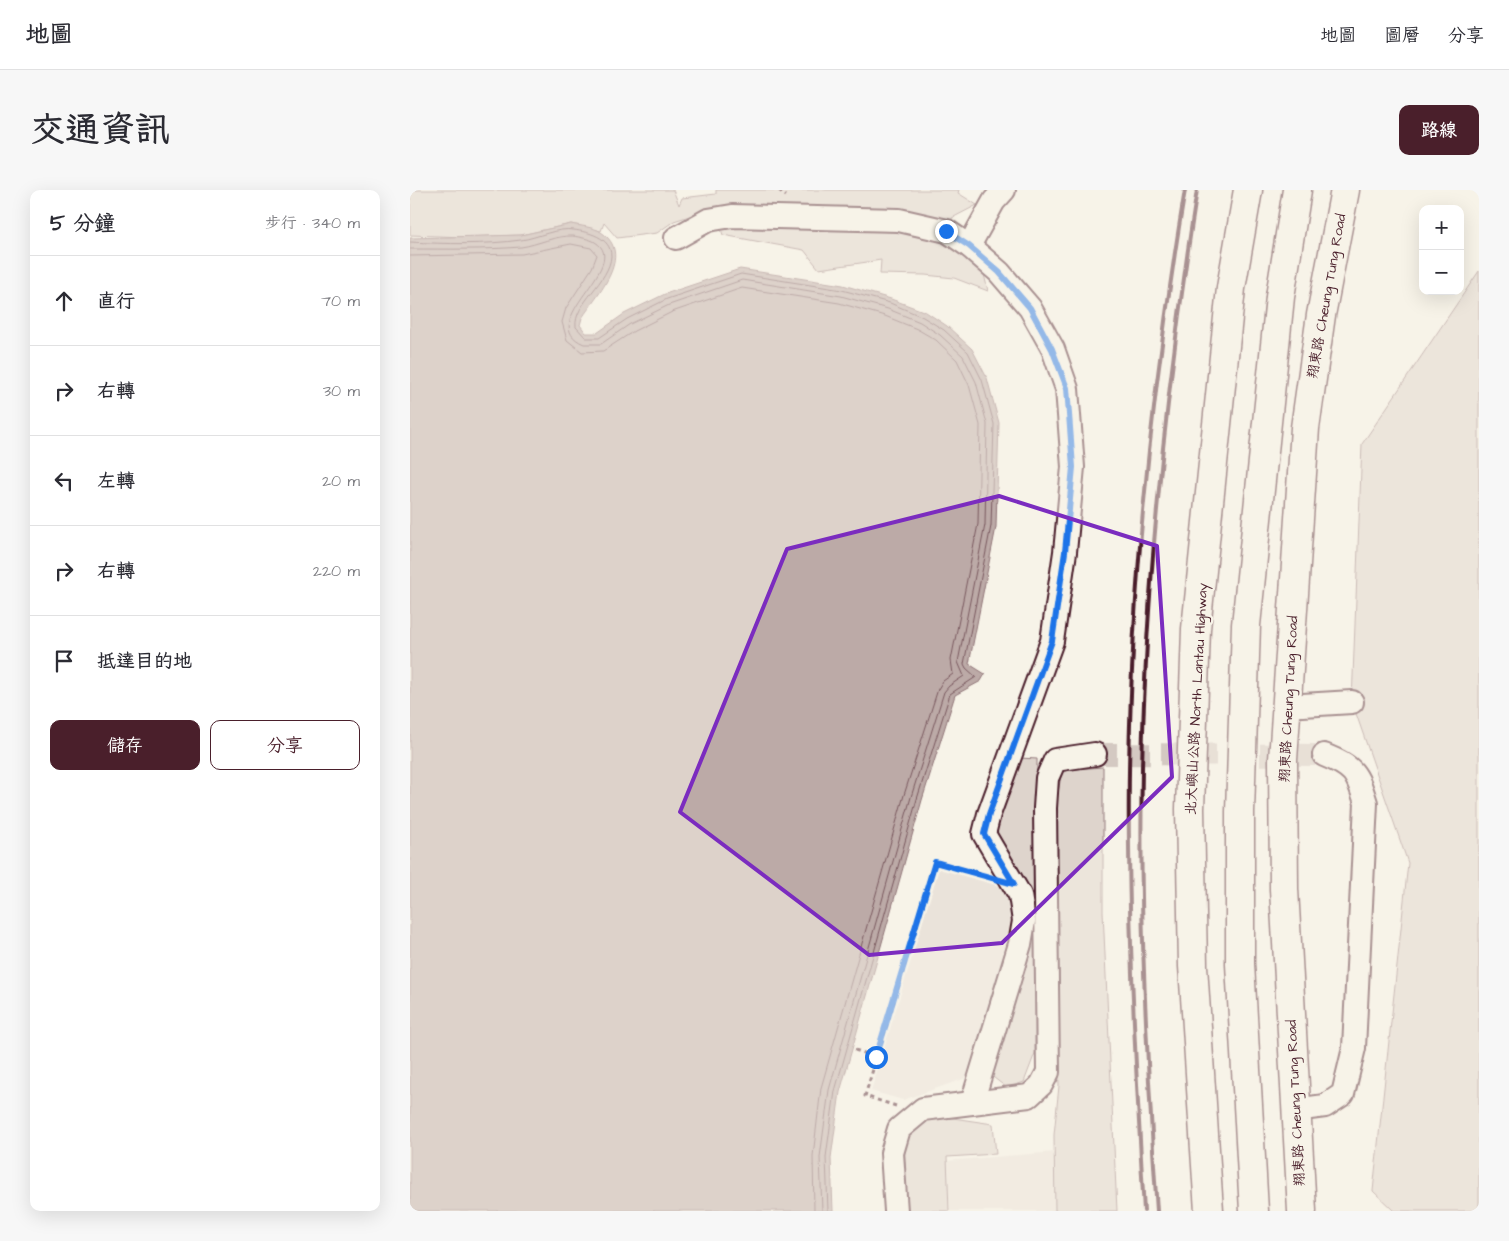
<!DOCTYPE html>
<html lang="zh-TW">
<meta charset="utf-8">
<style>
body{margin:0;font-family:"Architects Daughter","LXGW WenKai TC",sans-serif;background:#f7f7f7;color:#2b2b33}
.controls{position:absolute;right:15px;top:15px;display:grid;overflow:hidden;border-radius:10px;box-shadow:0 5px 20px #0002}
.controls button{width:45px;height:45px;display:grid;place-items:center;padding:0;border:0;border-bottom:1px solid #e1e1e2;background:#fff;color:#2b2b33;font:25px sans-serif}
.stop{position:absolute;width:15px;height:15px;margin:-11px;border:4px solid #1a73e8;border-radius:50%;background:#fff}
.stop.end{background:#1a73e8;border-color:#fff;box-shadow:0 1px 5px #0008}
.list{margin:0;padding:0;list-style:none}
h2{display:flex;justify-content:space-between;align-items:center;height:65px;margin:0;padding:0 20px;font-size:21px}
h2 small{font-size:16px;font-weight:400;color:#7c7c81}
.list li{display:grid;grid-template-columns:32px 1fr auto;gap:15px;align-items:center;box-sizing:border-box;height:90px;padding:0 20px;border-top:1px solid #e1e1e2}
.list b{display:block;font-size:19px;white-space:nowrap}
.list em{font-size:16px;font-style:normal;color:#7c7c81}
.actions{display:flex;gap:10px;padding:15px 20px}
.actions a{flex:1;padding:11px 0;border:1px solid #4a1f2b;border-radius:10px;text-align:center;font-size:18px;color:#4a1f2b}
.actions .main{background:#4a1f2b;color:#fff}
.icon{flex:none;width:28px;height:28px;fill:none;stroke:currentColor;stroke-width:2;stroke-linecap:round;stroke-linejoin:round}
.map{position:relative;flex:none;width:1069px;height:1021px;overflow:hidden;border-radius:10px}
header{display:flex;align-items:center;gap:30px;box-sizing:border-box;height:70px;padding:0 25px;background:#fff;border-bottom:1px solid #e1e1e2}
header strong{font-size:24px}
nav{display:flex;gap:28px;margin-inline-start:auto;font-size:18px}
.intro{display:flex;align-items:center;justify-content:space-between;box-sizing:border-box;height:120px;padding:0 30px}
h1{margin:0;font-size:35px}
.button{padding:12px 22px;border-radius:10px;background:#4a1f2b;color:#fff;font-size:18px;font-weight:700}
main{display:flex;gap:30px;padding:0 30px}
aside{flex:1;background:#fff;border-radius:10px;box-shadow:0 5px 20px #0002}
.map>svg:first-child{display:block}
.built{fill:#eae3da}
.green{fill:#ded4cc;stroke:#947a7c}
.water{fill:#bcaaa7;stroke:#8e7275}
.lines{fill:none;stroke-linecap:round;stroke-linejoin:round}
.shore{stroke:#78575d;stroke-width:1}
.minor-tunnel{stroke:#d4c9c2;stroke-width:22;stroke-dasharray:22 11;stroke-linecap:butt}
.minor-casing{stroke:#4a1f2b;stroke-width:26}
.major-casing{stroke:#4a1f2b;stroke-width:31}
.highway-casing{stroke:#4a1f2b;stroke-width:31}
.path{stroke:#4a1f2b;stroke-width:3;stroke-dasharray:4 4;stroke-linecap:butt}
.minor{stroke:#f7f3e8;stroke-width:22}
.major{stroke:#f7f3e8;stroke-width:28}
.highway{stroke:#f7f3e8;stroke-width:28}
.rail{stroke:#4a1f2b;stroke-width:4}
.route{stroke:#1a73e8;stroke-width:6}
.marked{fill:none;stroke:#7b2cbf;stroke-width:4;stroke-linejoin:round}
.labels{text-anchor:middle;stroke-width:4.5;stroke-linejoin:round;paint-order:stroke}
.street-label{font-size:14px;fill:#4a1f2b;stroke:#f7f3e8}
</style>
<header>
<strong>地圖</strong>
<nav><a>地圖</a><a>圖層</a><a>分享</a></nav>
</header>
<div class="intro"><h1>交通資訊</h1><a class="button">路線</a></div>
<main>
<aside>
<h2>5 分鐘<small>步行 · 340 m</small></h2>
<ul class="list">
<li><svg class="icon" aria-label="ahead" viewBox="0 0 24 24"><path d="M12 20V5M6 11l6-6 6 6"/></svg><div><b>直行</b></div><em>70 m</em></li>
<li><svg class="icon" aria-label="right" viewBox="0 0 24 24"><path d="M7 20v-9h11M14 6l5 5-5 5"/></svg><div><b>右轉</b></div><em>30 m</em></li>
<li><svg class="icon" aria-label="left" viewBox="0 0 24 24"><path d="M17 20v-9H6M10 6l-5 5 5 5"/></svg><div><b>左轉</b></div><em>20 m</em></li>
<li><svg class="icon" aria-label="right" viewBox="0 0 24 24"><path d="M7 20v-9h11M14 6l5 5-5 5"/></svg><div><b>右轉</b></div><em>220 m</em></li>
<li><svg class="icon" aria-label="arrive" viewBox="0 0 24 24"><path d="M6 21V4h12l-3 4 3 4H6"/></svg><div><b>抵達目的地</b></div></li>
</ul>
<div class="actions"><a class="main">儲存</a><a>分享</a></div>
</aside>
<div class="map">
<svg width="1069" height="1021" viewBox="0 0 1069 1021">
<rect width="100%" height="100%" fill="#f7f3e8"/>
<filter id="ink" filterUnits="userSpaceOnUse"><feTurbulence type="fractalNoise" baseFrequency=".02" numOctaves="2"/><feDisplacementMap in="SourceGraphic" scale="10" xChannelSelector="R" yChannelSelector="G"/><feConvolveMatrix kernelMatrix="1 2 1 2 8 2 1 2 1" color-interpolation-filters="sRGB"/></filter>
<g filter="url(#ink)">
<g class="built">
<polygon points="529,679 596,698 601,709 604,743 564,878 556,888 493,910 461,901"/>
<polygon points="645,962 650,1021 540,1021 536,971"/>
</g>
<g class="green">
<polygon points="0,0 263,0 269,15 272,8 306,4 306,0 549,0 548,3 567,15 542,28 541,57 572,76 578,101 544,88 515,85 470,84 471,70 409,79 394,60 313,45 304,18 264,31 247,43 207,48 194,33 191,41 161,34 111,45 55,47 0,45"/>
<polygon points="1069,81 1069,1021 984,1021 963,1001 998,673 942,512 952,254"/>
<polygon points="609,568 627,569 625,863 614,892 597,898 579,884 622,730 582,642"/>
<polygon points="693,577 693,722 707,1021 645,1021 644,945 649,896 645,620 652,580"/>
<polygon points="516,924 583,934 586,964 537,967 539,1021 497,1021 494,946"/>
</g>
<path class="water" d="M161,34C170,36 184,37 191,42C225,65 187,105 172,128L170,135L176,143H187L214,124L255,104L330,79L433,95L481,109L516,122L537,136L562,159L577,188L589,233L586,337L559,474L575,484L571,491L545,505L512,610L430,902L421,968L423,1021H0V48L111,45Z"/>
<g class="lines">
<g class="shore">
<path d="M0,52C36,54 75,55 111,50C127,48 148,37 164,40C178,42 201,47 201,66C200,91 163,114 166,137L176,148H189L217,129L257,109L331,84L432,100L480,113L513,127L534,140L558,162L572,190L584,234L581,336L554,474L556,478L566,487L540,504L507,609L425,901L416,967L418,1021"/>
<path d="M0,59C36,59 74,60 111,57C127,55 146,45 163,46C169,47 180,49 185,52C223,75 123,133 174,154H191L220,134L259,115L332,90L431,106L478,119L510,132L530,145L553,166L566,192L577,234L575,335L548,472L554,486L539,496L534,502L501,607L419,900L410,967L412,1021"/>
<polyline points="0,66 112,64 161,54 181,58 187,65 182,78 156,118 152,132 157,150 172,162 193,161 224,141 262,122 332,98 429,113 475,126 507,139 526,150 547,170 559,195 570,235 568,334 541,470 543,484 533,491 528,499 494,605 411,898 403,966 404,1021"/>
</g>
<polyline class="minor-tunnel" points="685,564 914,565"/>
<g class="minor-casing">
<g id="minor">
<polyline points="266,48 298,30 322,26 489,30 537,41 559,56 589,82 620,118 643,159 657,199 663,277 655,362 642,451 579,624 574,644 610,705 614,731 610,754 562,913"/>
<polyline points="559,56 584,11 594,0"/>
<polyline points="876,516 942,512"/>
<path d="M885,920L915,916L933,904L944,858L956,613C947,583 944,577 914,565"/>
<polyline points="486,1021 482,963 489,939 513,919 619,906 631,895 638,882 635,618 637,588 645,570 685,564"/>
</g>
</g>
<g class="major-casing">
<polyline id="major" points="892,1021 874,699 873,570 895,238 911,125 935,0"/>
</g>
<g class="highway-casing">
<g id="highway">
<polyline points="799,1021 783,776 780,619 786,439 821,98 838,0"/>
<polyline points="844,1021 830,774 830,622 836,435 870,107 887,0"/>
</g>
</g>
<g class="path">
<polyline points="369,0 376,6"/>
<polyline points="445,860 466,867"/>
<polyline points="486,916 455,906 525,672 575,686"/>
</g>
<use href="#minor" class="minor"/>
<use href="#major" class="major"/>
<use href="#highway" class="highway"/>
<g class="rail">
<path d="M734,1021C727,899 720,778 719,656C716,436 739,216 775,0"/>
<path d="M747,1021C737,874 729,726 732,579C736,384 757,192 787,0"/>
</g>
</g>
</g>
<g class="lines" filter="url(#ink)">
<polyline class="route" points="466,867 525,672 604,694 574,644 579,624 642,451 655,362 663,277 657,198 642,159 620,118 589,82 559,56 536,41"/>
</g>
<path d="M0 0H1069V1021H0ZM589,306L747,356L762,587L592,753L459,765L270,622L377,359Z" fill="#f7f3e8" fill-opacity=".55" fill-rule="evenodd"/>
<path class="marked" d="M589,306L747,356L762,587L592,753L459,765L270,622L377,359Z"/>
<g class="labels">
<g class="street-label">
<text transform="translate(916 106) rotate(-80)" y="5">翔東路 Cheung Tung Road</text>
<text transform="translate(786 509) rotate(-87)" y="5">北大嶼山公路 North Lantau Highway</text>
<text transform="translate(878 509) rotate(-87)" y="5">翔東路 Cheung Tung Road</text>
<text transform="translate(885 913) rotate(-93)" y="5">翔東路 Cheung Tung Road</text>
</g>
</g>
</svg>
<div class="controls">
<button>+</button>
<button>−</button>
</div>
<div class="stop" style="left:466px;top:867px"></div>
<div class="stop end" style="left:536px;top:41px"></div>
</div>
</main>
